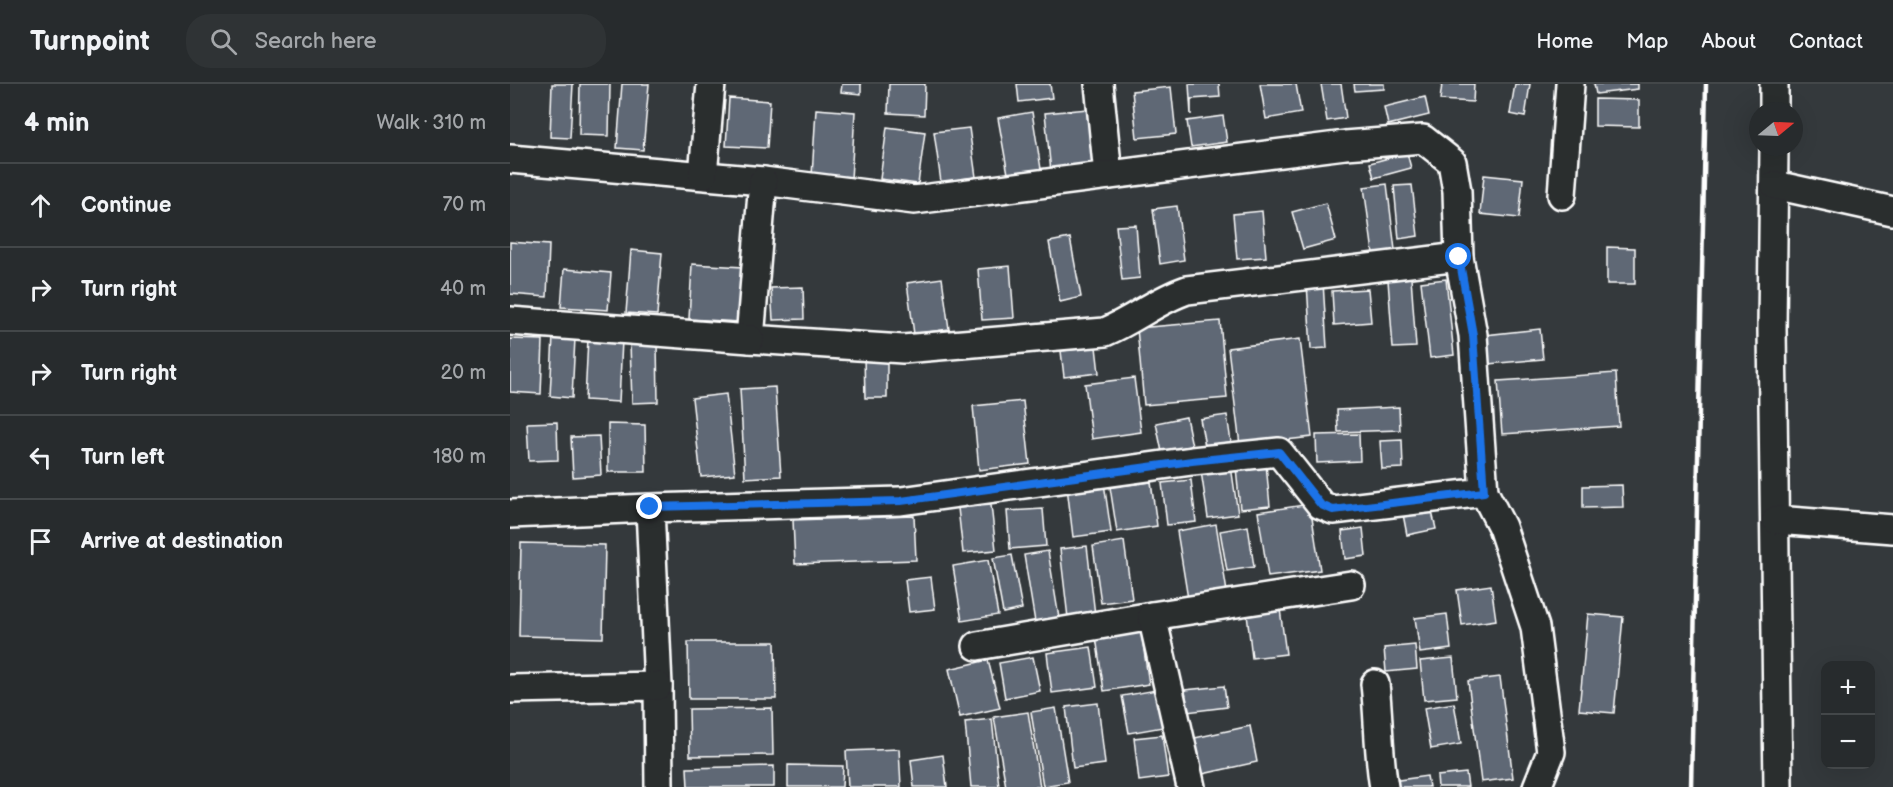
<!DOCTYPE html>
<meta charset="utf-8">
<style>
body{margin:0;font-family:"Balsamiq Sans",sans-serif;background:#2f3335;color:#f1f3f6}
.controls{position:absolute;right:18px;bottom:18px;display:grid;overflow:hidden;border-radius:12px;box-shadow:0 6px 24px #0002}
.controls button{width:54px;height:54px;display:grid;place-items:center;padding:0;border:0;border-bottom:2px solid #434749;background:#272b2d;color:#f1f3f6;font:30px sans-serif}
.compass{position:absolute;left:1239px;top:18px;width:54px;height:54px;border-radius:50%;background:#272b2d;box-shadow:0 6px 24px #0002;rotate:71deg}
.stop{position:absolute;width:18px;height:18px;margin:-14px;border:4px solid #1a73e8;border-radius:50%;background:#fff}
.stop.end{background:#1a73e8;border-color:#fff;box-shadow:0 2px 6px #0008}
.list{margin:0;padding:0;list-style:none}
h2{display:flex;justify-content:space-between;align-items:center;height:78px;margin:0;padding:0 24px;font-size:26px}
h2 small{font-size:20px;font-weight:400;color:#a4a7aa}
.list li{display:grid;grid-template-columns:39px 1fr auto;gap:18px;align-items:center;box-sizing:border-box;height:84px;padding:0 24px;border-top:2px solid #434749}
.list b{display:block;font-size:22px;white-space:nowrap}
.list em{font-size:20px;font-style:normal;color:#a4a7aa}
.icon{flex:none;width:33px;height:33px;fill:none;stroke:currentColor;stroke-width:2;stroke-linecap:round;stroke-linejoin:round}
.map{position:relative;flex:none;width:1383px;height:703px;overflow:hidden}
header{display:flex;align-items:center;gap:36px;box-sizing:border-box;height:84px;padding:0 30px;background:#272b2d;border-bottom:2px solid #434749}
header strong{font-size:28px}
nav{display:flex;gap:33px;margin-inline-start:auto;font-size:21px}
.search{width:420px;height:54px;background:#2f3335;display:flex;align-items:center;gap:15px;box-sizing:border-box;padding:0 21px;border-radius:24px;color:#a4a7aa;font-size:22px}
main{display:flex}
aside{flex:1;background:#272b2d}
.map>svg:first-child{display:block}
.building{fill:#5e6775;stroke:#fff;stroke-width:1.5}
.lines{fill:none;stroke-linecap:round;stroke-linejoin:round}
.street-casing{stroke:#fff;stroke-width:32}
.street{stroke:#2a2d2e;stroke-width:27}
.rail{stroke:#fff;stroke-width:4.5}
.route{stroke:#1a73e8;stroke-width:8}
</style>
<header>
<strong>Turnpoint</strong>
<div class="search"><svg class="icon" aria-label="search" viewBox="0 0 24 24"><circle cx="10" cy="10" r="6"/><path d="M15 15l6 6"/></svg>Search here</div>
<nav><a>Home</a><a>Map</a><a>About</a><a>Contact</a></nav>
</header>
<main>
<aside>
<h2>4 min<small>Walk · 310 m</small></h2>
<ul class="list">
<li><svg class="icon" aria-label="ahead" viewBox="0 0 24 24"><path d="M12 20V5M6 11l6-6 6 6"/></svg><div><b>Continue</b></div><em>70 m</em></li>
<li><svg class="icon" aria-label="right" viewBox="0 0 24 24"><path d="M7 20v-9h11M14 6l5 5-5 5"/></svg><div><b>Turn right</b></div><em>40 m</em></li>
<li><svg class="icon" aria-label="right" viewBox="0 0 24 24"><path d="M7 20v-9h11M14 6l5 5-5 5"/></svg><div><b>Turn right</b></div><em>20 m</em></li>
<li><svg class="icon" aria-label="left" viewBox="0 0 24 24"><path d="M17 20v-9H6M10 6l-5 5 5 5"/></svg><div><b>Turn left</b></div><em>180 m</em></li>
<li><svg class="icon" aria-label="arrive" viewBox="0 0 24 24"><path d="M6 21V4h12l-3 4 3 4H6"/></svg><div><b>Arrive at destination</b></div></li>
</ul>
</aside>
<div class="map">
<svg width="1383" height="703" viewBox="0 0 1383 703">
<rect width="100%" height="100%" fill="#34393c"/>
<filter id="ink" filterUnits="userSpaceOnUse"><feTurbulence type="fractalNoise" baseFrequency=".0167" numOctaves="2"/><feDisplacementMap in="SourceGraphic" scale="12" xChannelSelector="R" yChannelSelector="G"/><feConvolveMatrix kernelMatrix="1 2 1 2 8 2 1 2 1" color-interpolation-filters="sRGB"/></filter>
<g filter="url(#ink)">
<g class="building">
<polygon points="42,0 63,0 60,54 40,53"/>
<polygon points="70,0 100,0 99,52 69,51"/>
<polygon points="112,0 139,0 133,66 107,64"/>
<polygon points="332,0 351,0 351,10 331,8"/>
<polygon points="379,0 415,0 414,31 378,29"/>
<polygon points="507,0 540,0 542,14 509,18"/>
<polygon points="679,0 709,0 710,13 681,15 681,31"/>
<polygon points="750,0 786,0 791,29 756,35"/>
<polygon points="811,0 831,0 836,34 817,37"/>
<polygon points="844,0 874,0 874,5 845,7"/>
<polygon points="932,0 964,0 963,18 930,16"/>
<polygon points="1005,0 1020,0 1015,33 1000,30"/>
<polygon points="1084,0 1128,0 1128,5 1086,10"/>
<polygon points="661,3 666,50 627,54 622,7"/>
<polygon points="915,13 919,31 878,41 874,23"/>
<polygon points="219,14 260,17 257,64 216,62"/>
<polygon points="1085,15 1129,16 1129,43 1085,42"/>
<polygon points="306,25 345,28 341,95 302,92"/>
<polygon points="578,25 584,84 541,88 535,29"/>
<polygon points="522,28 531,85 498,90 488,34"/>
<polygon points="713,32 717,58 681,63 677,37"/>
<polygon points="377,43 415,48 408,100 370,95"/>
<polygon points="459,44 466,93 431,98 424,48"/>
<polygon points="897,69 901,84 864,94 860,79"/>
<polygon points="974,91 1013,95 1009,134 970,130"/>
<polygon points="877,100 885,166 863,169 854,103"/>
<polygon points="902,101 908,152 889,155 884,102"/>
<polygon points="816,119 826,156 793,165 782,128"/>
<polygon points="667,122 674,176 650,180 643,125"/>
<polygon points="752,127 756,173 727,175 723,130"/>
<polygon points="626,141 630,194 612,196 606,142"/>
<polygon points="560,154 571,213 550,218 539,158"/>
<polygon points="0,158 39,161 37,213 0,210"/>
<polygon points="1097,163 1125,164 1125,200 1097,200"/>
<polygon points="121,166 152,169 147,231 116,229"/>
<polygon points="182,180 233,183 230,238 179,235"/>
<polygon points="500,182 504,234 472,236 468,185"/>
<polygon points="54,185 101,189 98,226 51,223"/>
<polygon points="432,194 439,245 404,250 397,199"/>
<polygon points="901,194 906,263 883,264 878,196"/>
<polygon points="936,195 944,271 920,274 911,198"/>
<polygon points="813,198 817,264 801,265 797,199"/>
<polygon points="293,203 294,235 263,236 261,204"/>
<polygon points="858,205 861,238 824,241 822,207"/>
<polygon points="710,237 717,314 634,321 627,244"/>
<polygon points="1030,245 1033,275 978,280 975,251"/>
<polygon points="43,252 65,254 62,314 40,312"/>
<polygon points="78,254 112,256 109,318 75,316"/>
<polygon points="0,255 33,256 31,310 0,308"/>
<polygon points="790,255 802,353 730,361 718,264"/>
<polygon points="120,259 147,259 148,318 122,319"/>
<polygon points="586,263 589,289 554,293 551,267"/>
<polygon points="354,272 377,272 377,314 355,314"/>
<polygon points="1106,289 1109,342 992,350 988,297"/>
<polygon points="624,294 631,348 582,355 575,300"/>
<polygon points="265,303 271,392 235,394 230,305"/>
<polygon points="216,310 225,390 191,393 182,314"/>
<polygon points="513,317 520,380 469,386 463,322"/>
<polygon points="889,323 890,346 828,348 827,326"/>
<polygon points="717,331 721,358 695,362 690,335"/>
<polygon points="676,333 682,362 652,368 646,339"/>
<polygon points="47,338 48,376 19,377 17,339"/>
<polygon points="98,340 135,341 136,388 98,388"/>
<polygon points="849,350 850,377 807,379 806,351"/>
<polygon points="89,352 91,391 63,393 61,353"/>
<polygon points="892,356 893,384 872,385 870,357"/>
<polygon points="756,380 760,422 730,425 726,383"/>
<polygon points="721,382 728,430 698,434 691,387"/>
<polygon points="681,396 686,438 657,441 652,399"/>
<polygon points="641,398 647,442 607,448 600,403"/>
<polygon points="594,399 601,448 563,453 557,403"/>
<polygon points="1112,401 1113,423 1073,424 1073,402"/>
<polygon points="920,419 926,445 897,451 892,425"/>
<polygon points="800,420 810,486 758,493 748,428"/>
<polygon points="481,421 486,466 453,469 448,424"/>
<polygon points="533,425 536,462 500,465 497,427"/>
<polygon points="404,432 406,476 285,480 283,436"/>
<polygon points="706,440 718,514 679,521 667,447"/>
<polygon points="738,442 744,483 717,487 710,447"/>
<polygon points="853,444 856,472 835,475 832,447"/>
<polygon points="614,457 622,515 591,519 583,462"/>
<polygon points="11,459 95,461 93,554 9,552"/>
<polygon points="577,462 585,531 558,534 550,465"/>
<polygon points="538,467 549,534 525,538 514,471"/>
<polygon points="502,471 512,525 493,529 483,474"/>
<polygon points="478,476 488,531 452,537 443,482"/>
<polygon points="421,493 425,525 399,528 395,496"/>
<polygon points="981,501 986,536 952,541 947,506"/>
<polygon points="770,525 776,570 742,574 737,530"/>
<polygon points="937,530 941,565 910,569 905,534"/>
<polygon points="1078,530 1113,533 1104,629 1069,626"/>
<polygon points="631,547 639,600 594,607 586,553"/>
<polygon points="178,558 265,558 266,615 179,615"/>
<polygon points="905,561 907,585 876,588 874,564"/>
<polygon points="581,563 587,603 542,609 537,569"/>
<polygon points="523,573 530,607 495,614 489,579"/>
<polygon points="943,574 947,613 914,616 910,577"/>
<polygon points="478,576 490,624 450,633 439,585"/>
<polygon points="990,593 1003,694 971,698 958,597"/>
<polygon points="714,602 717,623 677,628 675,606"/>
<polygon points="646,606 653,643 619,649 612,612"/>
<polygon points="588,619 595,680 563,684 556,623"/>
<polygon points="944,619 951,660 921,665 914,624"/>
<polygon points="262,624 263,671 180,672 179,625"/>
<polygon points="546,624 558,698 533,702 521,628"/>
<polygon points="518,628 530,703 496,703 484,633"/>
<polygon points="482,635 489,703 461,703 455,638"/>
<polygon points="740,642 747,678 688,691 680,655"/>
<polygon points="652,651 658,693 629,697 624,654"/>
<polygon points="389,665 391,703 338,703 336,667"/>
<polygon points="433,671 437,703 404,703 401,676"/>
<polygon points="278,681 333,682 332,703 278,703"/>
<polygon points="264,682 264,703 178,703 177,684"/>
<polygon points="956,689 958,703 928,703 927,692"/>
<polygon points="917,692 919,703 883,703 882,697"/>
</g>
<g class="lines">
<g class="street-casing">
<g id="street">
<polyline points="589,0 598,91"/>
<polyline points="1264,0 1264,27"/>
<polyline points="1264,63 1262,245 1268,703"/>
<polyline points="0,75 253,97 404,116 835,61 913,55 942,78 947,107 949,173 963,251 974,408 823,426 811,421 769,368 682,377 391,417 140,424 148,602 149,703"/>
<polyline points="193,91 201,0"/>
<path d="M253,97L240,255L393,265L595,248C624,236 647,216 677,206L949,173"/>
<polyline points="1265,101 1383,127"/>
<polyline points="1052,111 1060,0"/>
<polyline points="0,237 240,255"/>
<polyline points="974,408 992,443 1025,543 1041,668 1027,703"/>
<polyline points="0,430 140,424"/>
<polyline points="1266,436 1383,445"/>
<polyline points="467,562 642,532"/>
<path d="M865,600C869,634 868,669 874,703"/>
<polyline points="0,605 148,602"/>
<polyline points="681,703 642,532 841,501"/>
</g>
</g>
<use href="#street" class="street"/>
<polyline class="rail" points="1181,703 1196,0"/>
</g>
</g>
<g class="lines" filter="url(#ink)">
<polyline class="route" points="140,423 391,417 682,377 769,368 811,421 823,426 974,408 963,251 949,173"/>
</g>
</svg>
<div class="controls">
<button>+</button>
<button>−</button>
</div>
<svg class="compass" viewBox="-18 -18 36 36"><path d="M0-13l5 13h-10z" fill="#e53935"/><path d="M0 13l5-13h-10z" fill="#a4a7aa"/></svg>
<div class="stop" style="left:949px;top:173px"></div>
<div class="stop end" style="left:140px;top:423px"></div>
</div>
</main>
